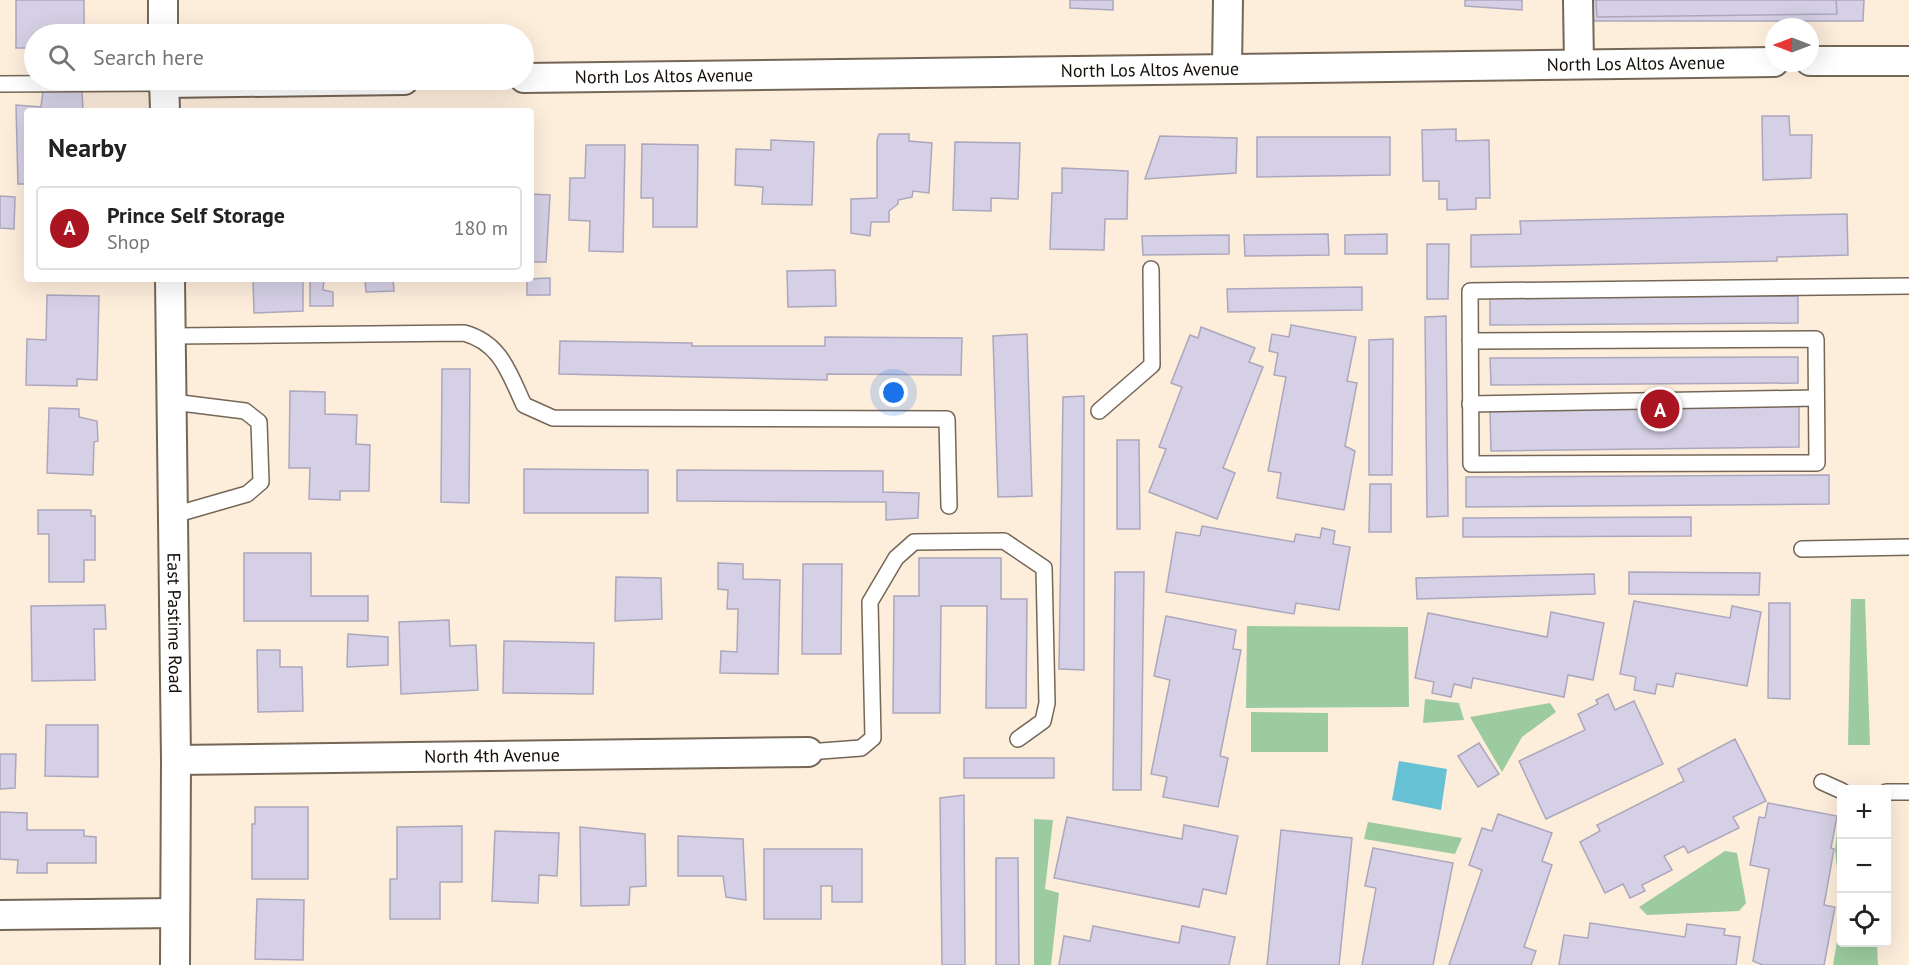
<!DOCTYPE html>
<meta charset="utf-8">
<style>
body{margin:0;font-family:"PT Sans",sans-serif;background:#f6f6f6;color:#222}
.controls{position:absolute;right:18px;bottom:18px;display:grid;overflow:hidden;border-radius:6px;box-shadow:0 6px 24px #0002}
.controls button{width:54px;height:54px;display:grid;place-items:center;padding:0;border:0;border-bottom:2px solid #e0e0e0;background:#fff;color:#222;font:30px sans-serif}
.compass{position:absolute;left:1765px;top:18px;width:54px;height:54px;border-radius:50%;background:#fff;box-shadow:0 6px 24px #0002;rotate:270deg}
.you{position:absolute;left:894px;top:393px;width:21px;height:21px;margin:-15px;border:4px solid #fff;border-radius:50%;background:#1a73e8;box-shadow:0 0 0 9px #1a73e833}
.badge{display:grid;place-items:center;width:39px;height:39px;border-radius:50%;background:#aa1521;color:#fff;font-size:20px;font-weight:700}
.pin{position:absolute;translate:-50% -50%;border:3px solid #fff;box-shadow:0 2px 6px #0006}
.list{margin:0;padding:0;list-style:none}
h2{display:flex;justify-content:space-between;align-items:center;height:78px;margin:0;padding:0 24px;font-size:26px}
h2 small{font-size:20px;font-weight:400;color:#767676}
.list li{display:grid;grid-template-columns:39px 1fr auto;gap:18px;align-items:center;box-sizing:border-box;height:84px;margin:0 12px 12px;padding:0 12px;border:2px solid #e0e0e0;border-radius:6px}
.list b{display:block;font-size:22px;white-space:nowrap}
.list p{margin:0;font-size:20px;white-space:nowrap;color:#767676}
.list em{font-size:20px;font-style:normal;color:#767676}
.icon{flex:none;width:33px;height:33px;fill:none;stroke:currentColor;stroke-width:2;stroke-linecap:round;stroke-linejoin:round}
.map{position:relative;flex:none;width:1909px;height:965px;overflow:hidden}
.search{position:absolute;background:#fff;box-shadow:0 6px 24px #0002;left:24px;top:24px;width:510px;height:66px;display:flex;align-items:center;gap:15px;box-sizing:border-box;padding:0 21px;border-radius:33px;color:#767676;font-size:22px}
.panel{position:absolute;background:#fff;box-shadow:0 6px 24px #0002;left:24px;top:108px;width:510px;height:174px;border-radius:6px}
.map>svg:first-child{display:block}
.green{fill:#9ccb9f}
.water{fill:#66c1d4}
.building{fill:#d5d0e5;stroke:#aca7bc;stroke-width:1.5}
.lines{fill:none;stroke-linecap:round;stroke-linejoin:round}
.service-casing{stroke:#756757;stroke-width:18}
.minor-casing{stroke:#756757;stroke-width:32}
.service{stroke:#fff;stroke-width:15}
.minor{stroke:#fff;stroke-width:28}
.labels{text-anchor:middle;stroke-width:4.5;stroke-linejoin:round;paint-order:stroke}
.street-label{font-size:18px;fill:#130e08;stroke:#fdeddb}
</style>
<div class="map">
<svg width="1909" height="965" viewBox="0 0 1909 965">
<rect width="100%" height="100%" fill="#fdeddb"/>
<g class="green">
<polygon points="1851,599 1865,599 1870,745 1848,745"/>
<polygon points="1247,626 1408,627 1409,707 1246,708"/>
<polygon points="1425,699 1459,703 1464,720 1423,723"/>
<polygon points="1550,703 1556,712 1522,737 1502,772 1470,717"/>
<polygon points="1251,712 1328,713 1328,752 1251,752"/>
<polygon points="1034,819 1053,820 1045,889 1059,893 1051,965 1034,965"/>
<polygon points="1368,822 1462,838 1455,854 1364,839"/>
<polygon points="1838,822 1841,822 1841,905 1835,850"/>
<polygon points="1725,851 1737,853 1746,903 1739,911 1647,915 1639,907"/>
<polygon points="1841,919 1842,942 1877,943 1878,965 1833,965"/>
</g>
<polygon class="water" points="1399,761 1447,769 1441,810 1392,800"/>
<g class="building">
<polygon points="16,0 84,0 84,34 34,34 34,65 31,65 31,48 16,48"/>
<polygon points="1070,0 1113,0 1113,10 1070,8"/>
<polygon points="1465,0 1522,0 1522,10 1465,6"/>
<polygon points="1587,0 1864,0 1863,21 1587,21"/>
<polygon points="1596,0 1836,0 1837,14 1597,17"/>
<polygon points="43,91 82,91 83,111 27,111 27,184 18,184 16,105 41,107"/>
<polygon points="1762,116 1789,116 1790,135 1812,135 1811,178 1763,180"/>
<polygon points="1456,129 1456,141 1489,140 1490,198 1476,198 1476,209 1447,210 1447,199 1439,199 1439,181 1423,181 1422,130"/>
<polygon points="879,134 909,134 909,141 932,143 929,193 913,191 912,197 898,200 898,204 889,211 889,222 871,222 870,236 851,233 851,199 877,198 877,140"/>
<polygon points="1160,136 1237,138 1236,173 1145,179"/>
<polygon points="1257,137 1390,137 1390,175 1257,177"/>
<polygon points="771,140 814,142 812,205 762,204 763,187 735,185 736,149 771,150"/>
<polygon points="955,142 1020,143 1018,199 991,198 991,211 953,210"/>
<polygon points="642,144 698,145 697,227 653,227 653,198 641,198"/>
<polygon points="586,145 625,145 623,252 589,251 590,221 569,220 570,178 585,178"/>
<polygon points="1062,168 1128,171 1127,219 1105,219 1104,250 1050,249 1052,193 1062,193"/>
<polygon points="531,194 550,195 546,262 531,262"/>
<polygon points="0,196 15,197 14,229 0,228"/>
<polygon points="1847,214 1848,255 1777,257 1777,261 1471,267 1471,235 1521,234 1520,221"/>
<polygon points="1328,234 1329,255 1245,256 1244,235"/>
<polygon points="1387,234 1387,254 1345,254 1345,235"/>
<polygon points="1229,235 1229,254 1143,255 1142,236"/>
<polygon points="1427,244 1449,244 1448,299 1427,299"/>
<polygon points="835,270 836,306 788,307 787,271"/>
<polygon points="550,278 550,295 527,295 527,279"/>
<polygon points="253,279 303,279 303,311 254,313"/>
<polygon points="310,279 324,279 323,290 333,292 333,306 310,306"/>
<polygon points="365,279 393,279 394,291 366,292"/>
<polygon points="1362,287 1362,310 1228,312 1227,289"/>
<polygon points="47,295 99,296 97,380 77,379 77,386 26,385 27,339 46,340"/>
<polygon points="1798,296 1798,323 1490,325 1490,298"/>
<polygon points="1446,316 1448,516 1427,517 1425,317"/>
<polygon points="1291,325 1356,337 1347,381 1357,383 1345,446 1355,451 1344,510 1277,498 1281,473 1268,471 1286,377 1274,375 1278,353 1269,351 1272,334 1289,337"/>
<polygon points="1201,327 1255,348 1249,362 1263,367 1223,468 1235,473 1217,519 1149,492 1166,449 1159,447 1182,387 1171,383 1190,335 1198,338"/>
<polygon points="1027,334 1032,496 998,497 993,336"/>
<polygon points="825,337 962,338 961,375 827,374 827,380 559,374 560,341 692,343 692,346 825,346"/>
<polygon points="1393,339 1392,475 1369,475 1369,340"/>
<polygon points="1798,357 1798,383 1491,385 1490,358"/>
<polygon points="442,369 470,369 469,503 441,502"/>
<polygon points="290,391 325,392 325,414 357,415 356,444 370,445 369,491 340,491 340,500 309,499 310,468 289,468"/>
<polygon points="1084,396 1084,670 1059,669 1063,397"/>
<polygon points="1799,406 1799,447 1491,451 1490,410"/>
<polygon points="49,408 79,409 79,417 97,421 98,441 94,442 93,475 47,473"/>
<polygon points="1117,440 1139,440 1140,529 1117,529"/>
<polygon points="524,469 648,470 648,513 524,513"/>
<polygon points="677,470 883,471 883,492 919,493 918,518 886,520 886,502 677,501"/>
<polygon points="1829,475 1829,504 1466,507 1466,477"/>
<polygon points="1370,484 1391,484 1391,532 1369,532"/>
<polygon points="38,510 91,510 91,516 95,516 95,560 84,560 84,582 49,582 49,534 38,534"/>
<polygon points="1691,517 1691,536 1463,537 1463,518"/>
<polygon points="1202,526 1294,542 1296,534 1320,538 1322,528 1335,531 1333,544 1350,547 1339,610 1296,603 1294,614 1166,592 1176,532 1200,536"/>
<polygon points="244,553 311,553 311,596 368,596 368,621 244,621"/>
<polygon points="919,558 1001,558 1001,599 1027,599 1026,708 986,708 987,606 941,606 940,713 893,713 894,596 919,596"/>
<polygon points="718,563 743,564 743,579 780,580 778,674 720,673 721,651 737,652 738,609 727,609 728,590 718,589"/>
<polygon points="803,564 842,564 841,654 802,654"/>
<polygon points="1115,572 1144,572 1141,790 1113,790"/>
<polygon points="1629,572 1760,573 1759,595 1629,594"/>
<polygon points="1594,574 1595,594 1417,599 1416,578"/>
<polygon points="616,577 661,578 662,619 615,621"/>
<polygon points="1634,601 1730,618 1732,606 1761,612 1747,686 1676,673 1673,687 1657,684 1655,694 1634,690 1636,677 1620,674"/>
<polygon points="1769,603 1790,603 1790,699 1768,698"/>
<polygon points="105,605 106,629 94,629 95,680 32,681 31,606"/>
<polygon points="1551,612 1604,623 1593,680 1568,675 1564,697 1473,678 1471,688 1454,684 1451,697 1432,693 1434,682 1415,678 1428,613 1547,637"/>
<polygon points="1166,616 1236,630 1233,649 1241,650 1220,756 1228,758 1218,807 1163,797 1167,777 1151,774 1170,680 1154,676"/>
<polygon points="449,620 450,646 476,645 478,690 401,694 399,622"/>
<polygon points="348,634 388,637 388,665 347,667"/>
<polygon points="504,641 594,643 593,694 503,693"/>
<polygon points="257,650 280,650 280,667 302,667 303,711 258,712"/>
<polygon points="1608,694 1615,710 1634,701 1663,764 1546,819 1519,761 1585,730 1578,714 1598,704 1596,700"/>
<polygon points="46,725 98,725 98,777 45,776"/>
<polygon points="1735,739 1766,801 1733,817 1739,828 1688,853 1684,846 1664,856 1672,870 1642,885 1645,891 1630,898 1623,884 1605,893 1580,842 1600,831 1597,825 1684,781 1678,769"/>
<polygon points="1479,743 1499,774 1478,787 1458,756"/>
<polygon points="0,754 16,754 15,788 0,789"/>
<rect x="964" y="758" width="90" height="20"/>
<polygon points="964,795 965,965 942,965 940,798"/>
<polygon points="1768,803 1837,816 1831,848 1834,849 1824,905 1835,907 1824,965 1763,965 1753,961 1769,869 1750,865 1759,817 1765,818"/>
<polygon points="255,807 308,807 308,879 252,879 252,824 255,824"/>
<polygon points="0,812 27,813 27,830 84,830 84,836 96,837 96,863 47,863 47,873 17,873 18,860 0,859"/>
<polygon points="1498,814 1552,833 1542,861 1552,865 1524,947 1536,951 1531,965 1449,965 1482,870 1469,865 1482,828 1492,831"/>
<polygon points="1067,817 1182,839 1184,825 1238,836 1226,894 1203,889 1199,907 1054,878"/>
<polygon points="462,826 462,882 440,882 440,919 390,919 390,879 397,879 397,827"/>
<polygon points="580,827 645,834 646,886 630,887 629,905 581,906"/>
<polygon points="1281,830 1352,838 1339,965 1267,965"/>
<polygon points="495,831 559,833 557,876 539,875 538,903 492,901"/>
<polygon points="678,836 743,839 746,900 726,897 723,876 678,876"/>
<polygon points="1373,848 1453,863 1433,965 1362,965 1376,888 1365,886"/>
<polygon points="764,849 862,849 862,902 832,902 832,886 821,886 821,919 764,919"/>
<polygon points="996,858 1018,858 1019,965 996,965"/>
<polygon points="257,899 304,900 303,960 255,959"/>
<polygon points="1590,923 1685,937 1687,924 1725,929 1724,935 1740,937 1736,965 1559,965 1564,935 1588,938"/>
<polygon points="1093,926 1179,943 1182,926 1235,937 1229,965 1059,965 1064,936 1090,941"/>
</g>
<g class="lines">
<g class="service-casing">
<g id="service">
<polyline points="0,84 164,83"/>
<path d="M172,336L464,333C501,343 509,373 524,405L553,418L947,419L949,506"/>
<polyline points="1470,341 1816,339 1817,463 1471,464 1470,291 1909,286"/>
<polyline points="173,402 245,411 259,422 261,482 247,494 174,515"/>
<polyline points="1470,404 1816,398"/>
<polyline points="1099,411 1152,365 1151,269"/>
<polyline points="1802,549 1909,547"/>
<polyline points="808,752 861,748 873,738 870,602 896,558 914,542 1004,541 1044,568 1047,703 1043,721 1018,739"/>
<polyline points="1822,782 1842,791"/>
<polyline points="1886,792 1909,792"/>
</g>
</g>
<g class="minor-casing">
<g id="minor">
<polyline points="163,0 163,34"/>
<polyline points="1578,0 1579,64"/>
<polyline points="1810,61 1909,61"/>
<polyline points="1227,67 1228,0"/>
<path id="s1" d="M524,78L1774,62"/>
<polyline points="164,80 165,111"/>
<polyline points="164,83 404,80"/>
<path id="s2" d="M170,279L176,760L175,965"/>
<path id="s3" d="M176,760L808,752"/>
<polyline points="0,915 175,913"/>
</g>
</g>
<use href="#service" class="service"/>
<use href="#minor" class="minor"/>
</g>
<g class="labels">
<g class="street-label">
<text dy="6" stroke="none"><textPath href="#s1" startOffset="1112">North Los Altos Avenue</textPath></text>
<text dy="6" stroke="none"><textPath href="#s1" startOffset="626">North Los Altos Avenue</textPath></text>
<text dy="6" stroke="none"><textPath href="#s1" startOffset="140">North Los Altos Avenue</textPath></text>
<text dy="6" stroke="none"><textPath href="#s2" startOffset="344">East Pastime Road</textPath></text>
<text dy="6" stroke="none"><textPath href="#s3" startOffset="316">North 4th Avenue</textPath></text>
</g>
</g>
</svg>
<div class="controls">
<button>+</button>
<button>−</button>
<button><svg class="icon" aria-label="locate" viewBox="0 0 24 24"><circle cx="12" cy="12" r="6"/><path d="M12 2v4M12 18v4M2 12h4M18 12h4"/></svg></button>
</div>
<svg class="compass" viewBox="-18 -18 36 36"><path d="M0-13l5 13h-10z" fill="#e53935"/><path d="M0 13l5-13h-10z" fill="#767676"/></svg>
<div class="you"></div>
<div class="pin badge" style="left:1660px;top:409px">A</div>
<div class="search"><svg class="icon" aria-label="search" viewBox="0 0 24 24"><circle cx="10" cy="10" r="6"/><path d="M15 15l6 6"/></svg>Search here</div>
<section class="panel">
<h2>Nearby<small></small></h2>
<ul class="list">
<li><span class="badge">A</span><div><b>Prince Self Storage</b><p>Shop</p></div><em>180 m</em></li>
</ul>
</section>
</div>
